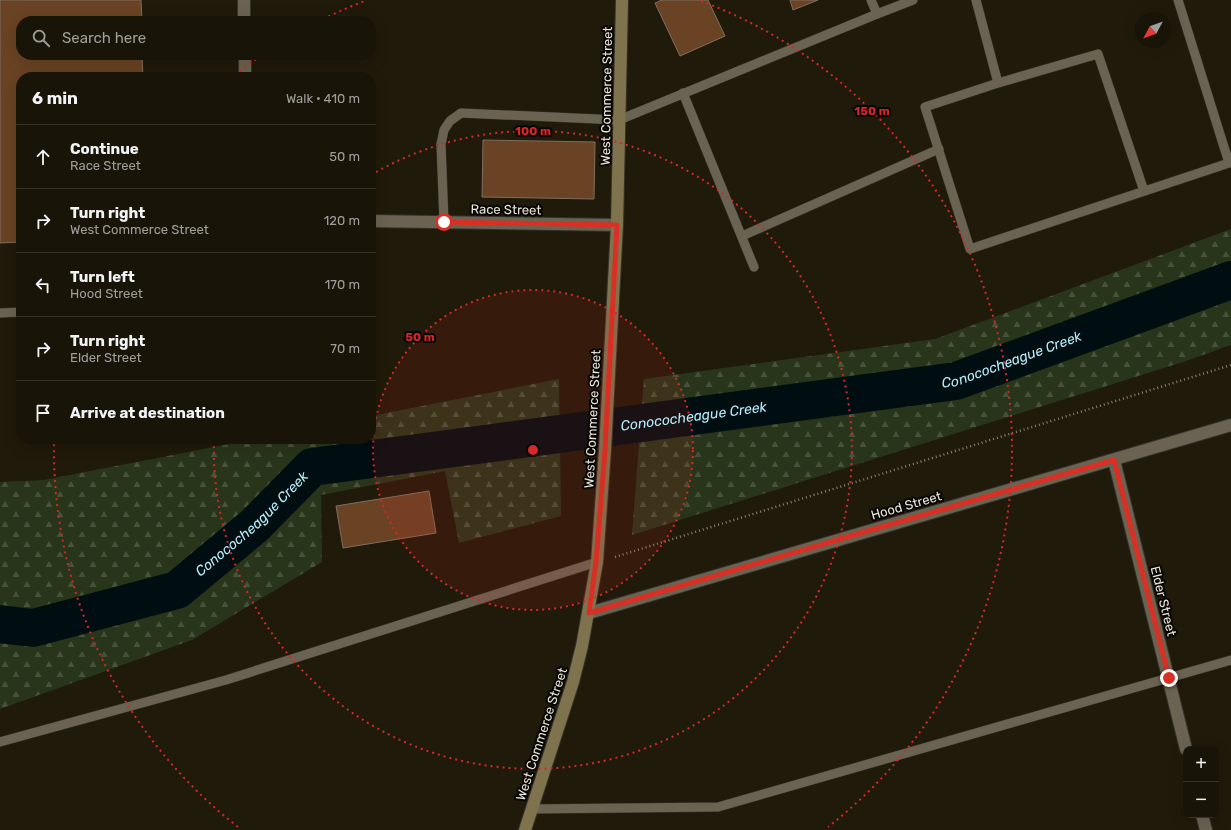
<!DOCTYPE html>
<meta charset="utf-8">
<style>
body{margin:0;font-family:Rubik,sans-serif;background:#252116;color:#f1f3f6}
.controls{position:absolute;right:12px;bottom:12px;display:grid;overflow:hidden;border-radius:8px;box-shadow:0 4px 16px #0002}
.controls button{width:36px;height:36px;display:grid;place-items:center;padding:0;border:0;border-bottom:1px solid #363329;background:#181408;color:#f1f3f6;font:20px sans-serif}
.compass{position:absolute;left:1135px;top:12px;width:36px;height:36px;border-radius:50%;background:#181408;box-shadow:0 4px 16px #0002;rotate:229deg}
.stop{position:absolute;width:12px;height:12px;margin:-9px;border:3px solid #d93025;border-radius:50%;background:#fff}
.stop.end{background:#d93025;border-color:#fff;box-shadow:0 1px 4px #0008}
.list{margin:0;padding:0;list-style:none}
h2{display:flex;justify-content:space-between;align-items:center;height:52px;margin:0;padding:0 16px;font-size:17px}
h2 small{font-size:13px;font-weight:400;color:#9f9e9c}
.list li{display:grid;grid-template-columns:26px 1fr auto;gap:12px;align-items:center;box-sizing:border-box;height:64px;padding:0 16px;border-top:1px solid #363329}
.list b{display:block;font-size:15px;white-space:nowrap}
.list p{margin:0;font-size:13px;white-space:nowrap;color:#9f9e9c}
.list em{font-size:13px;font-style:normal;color:#9f9e9c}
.icon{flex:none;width:22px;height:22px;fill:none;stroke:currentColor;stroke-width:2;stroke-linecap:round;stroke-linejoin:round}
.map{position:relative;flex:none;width:1231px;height:830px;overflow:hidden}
.search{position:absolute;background:#181408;box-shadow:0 4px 16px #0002;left:16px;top:16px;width:360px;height:44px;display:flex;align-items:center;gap:10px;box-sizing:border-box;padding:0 14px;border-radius:16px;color:#9f9e9c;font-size:15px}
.panel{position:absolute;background:#181408;box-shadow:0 4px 16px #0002;left:16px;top:72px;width:360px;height:372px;border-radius:16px}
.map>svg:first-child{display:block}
.forest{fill:url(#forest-firs)}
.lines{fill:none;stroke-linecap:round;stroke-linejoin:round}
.river{stroke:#000e12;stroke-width:38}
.building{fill:#694324;stroke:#7f6e61}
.lane-casing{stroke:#36322c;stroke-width:10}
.street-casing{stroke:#36322c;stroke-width:14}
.secondary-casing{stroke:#36322c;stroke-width:14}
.path{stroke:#878276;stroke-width:2.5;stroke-dasharray:1 3;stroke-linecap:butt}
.lane{stroke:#6a6352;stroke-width:9}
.street{stroke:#6a6352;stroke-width:12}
.secondary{stroke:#7f734d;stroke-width:12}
.route{stroke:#d93025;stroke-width:5}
.ring{fill:none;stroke:#d62828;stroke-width:2;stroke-dasharray:2 4}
.labels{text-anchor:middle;stroke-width:4;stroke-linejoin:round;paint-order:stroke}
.street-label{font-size:13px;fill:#e8e4da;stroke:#080602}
.water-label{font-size:14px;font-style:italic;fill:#b5edfa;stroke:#080602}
.centre{fill:#d62828;stroke:#080602;stroke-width:2}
.ring-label{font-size:12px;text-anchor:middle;font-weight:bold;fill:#d62828;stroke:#080602;stroke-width:4;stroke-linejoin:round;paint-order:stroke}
</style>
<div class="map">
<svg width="1231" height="830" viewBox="0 0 1231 830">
<defs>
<pattern id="forest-firs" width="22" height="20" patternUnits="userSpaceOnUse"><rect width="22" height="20" fill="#28351a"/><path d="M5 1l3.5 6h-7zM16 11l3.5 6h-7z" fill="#47523b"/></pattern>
</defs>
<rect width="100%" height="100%" fill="#201a0a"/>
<g class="forest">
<polygon points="1231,229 1231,345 1186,361 632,535 644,379 935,339"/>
<polygon points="559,379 561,516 459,543 445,471 321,495 322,562 192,640 0,709 0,482 44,480 255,439 371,439 371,416"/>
</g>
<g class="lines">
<path class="river" id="s1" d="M0,624L33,628L177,590L255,525L312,467L956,381L1231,280"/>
</g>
<g class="building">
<polygon points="0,0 141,0 142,21 21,21 21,55 142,55 143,77 21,77 21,242 0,243"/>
<polygon points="662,0 708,0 725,36 680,56 655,3"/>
<polygon points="790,0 818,0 793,10"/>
<polygon points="483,140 595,142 594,199 482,197"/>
<polygon points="429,491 436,533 343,548 336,506"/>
</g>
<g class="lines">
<g class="lane-casing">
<g id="lane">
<polyline points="976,0 998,83"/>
<polyline points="877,14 913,0"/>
<polyline points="683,93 754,267"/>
<polyline points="1144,191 1098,54 998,83 925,107 970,249 1229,163 1178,0"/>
<polyline points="444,222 441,144 444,130 450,121 461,113 619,120 877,14 871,0"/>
<polyline points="742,236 939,149"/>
<polyline points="0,313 21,312"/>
<polyline points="0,742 226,680 597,562"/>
<polyline points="532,809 718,807 1231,660"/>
</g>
</g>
<g class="street-casing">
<g id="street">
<polyline points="244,0 244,21"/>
<polyline points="245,55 245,77"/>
<polyline points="371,221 617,225"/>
<polyline points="1114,460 1186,749"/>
<polyline points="589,613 1231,425"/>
<polyline points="1202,815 1206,830"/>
</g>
</g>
<g class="secondary-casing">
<polyline id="secondary" points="525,830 573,682 582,646 597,562 605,450 617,225 622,0"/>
</g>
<polyline class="path" points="615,557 1231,365"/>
<use href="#lane" class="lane"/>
<use href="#street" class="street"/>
<use href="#secondary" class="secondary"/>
</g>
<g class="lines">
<polyline class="route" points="444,222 617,225 605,450 596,562 589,613 857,534 1114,460 1169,678"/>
</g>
<circle cx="533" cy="450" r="160" fill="#d62828" fill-opacity=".12"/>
<g class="ring">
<circle cx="533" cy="450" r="160"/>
<path d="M371 175A319 319 0 1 1 214 442"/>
<path d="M238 827A479 479 0 0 1 54 442M235 75A479 479 0 0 1 262 55M323 19A479 479 0 0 1 365 1M701 1A479 479 0 0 1 828 827"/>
</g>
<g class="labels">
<g class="street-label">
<text transform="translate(606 96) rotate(-89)" y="5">West Commerce Street</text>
<text transform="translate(506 209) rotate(1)" y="5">Race Street</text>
<text transform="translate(592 419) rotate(-87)" y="5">West Commerce Street</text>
<text transform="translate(906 505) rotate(-16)" y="5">Hood Street</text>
<text transform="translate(1164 601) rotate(76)" y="5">Elder Street</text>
<text transform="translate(541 734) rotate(-72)" y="5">West Commerce Street</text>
</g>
<g class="water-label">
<text dy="5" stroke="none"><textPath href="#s1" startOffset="1074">Conococheague Creek</textPath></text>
<text dy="5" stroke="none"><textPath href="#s1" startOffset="750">Conococheague Creek</textPath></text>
<text dy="5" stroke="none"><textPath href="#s1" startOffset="282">Conococheague Creek</textPath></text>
</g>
</g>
<circle cx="533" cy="450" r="6" class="centre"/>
<g class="ring-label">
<text x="872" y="115">150 m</text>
<text x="533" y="135">100 m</text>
<text x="420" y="341">50 m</text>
</g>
</svg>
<div class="controls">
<button>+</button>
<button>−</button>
</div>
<svg class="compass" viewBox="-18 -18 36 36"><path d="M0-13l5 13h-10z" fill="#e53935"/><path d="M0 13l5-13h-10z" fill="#9f9e9c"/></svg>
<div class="stop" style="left:444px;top:222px"></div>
<div class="stop end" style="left:1169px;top:678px"></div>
<div class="search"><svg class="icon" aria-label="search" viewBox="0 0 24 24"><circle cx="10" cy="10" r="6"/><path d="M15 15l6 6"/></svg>Search here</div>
<section class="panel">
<h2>6 min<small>Walk · 410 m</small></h2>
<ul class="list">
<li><svg class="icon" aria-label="ahead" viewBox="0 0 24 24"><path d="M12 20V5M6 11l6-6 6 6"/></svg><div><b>Continue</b><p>Race Street</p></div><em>50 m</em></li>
<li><svg class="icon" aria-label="right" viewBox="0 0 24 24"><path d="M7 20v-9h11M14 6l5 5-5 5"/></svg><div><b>Turn right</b><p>West Commerce Street</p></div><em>120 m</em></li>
<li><svg class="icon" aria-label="left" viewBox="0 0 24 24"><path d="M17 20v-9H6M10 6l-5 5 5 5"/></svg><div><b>Turn left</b><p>Hood Street</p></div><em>170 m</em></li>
<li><svg class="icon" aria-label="right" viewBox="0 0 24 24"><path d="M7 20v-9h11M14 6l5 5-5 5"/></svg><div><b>Turn right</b><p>Elder Street</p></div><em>70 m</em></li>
<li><svg class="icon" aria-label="arrive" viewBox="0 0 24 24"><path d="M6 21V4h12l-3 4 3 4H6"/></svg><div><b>Arrive at destination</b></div></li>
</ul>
</section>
</div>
